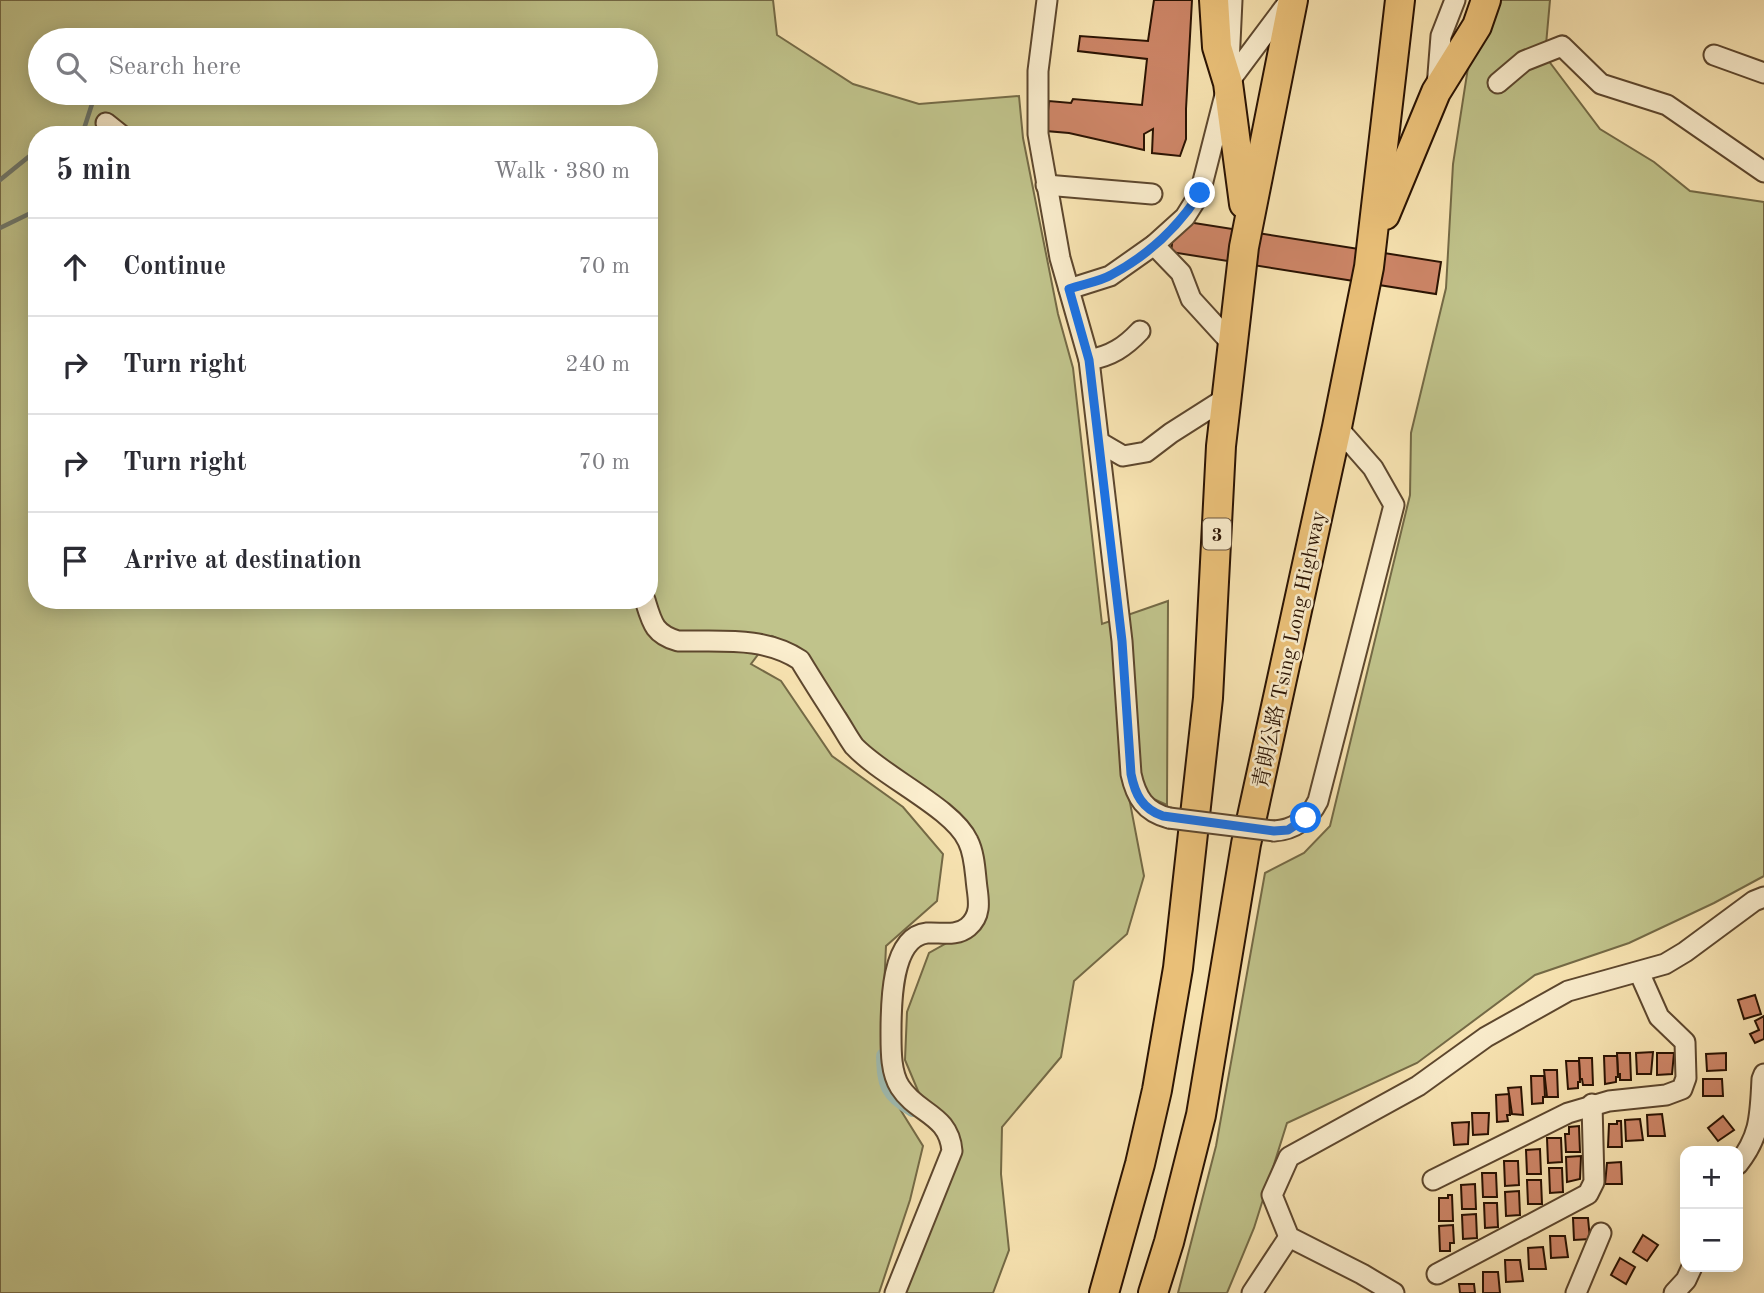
<!DOCTYPE html>
<meta charset="utf-8">
<style>
body{margin:0;font-family:"Old Standard TT","Noto Serif TC",serif;background:#f2f2f3;color:#2b2b33}
.controls{position:absolute;right:21px;bottom:21px;display:grid;overflow:hidden;border-radius:14px;box-shadow:0 4px 18px #0003}
.controls button{width:63px;height:63px;display:grid;place-items:center;padding:0;border:0;border-bottom:2px solid #e1e1e2;background:#fff;color:#2b2b33;font:35px sans-serif}
.stop{position:absolute;width:21px;height:21px;margin:-16px;border:5px solid #1a73e8;border-radius:50%;background:#fff}
.stop.end{background:#1a73e8;border-color:#fff;box-shadow:0 2px 7px #0008}
.list{margin:0;padding:0;list-style:none}
h2{display:flex;justify-content:space-between;align-items:center;height:91px;margin:0;padding:0 28px;font-size:30px}
h2 small{font-size:23px;font-weight:400;color:#7c7c81}
.list li{display:grid;grid-template-columns:46px 1fr auto;gap:21px;align-items:center;box-sizing:border-box;height:98px;padding:0 28px;border-top:2px solid #e1e1e2}
.list b{display:block;font-size:26px;white-space:nowrap}
.list em{font-size:23px;font-style:normal;color:#7c7c81}
.icon{flex:none;width:38px;height:38px;fill:none;stroke:currentColor;stroke-width:2;stroke-linecap:round;stroke-linejoin:round}
.map{position:relative;flex:none;width:1764px;height:1293px;overflow:hidden}
.search{position:absolute;background:#fff;box-shadow:0 4px 18px #0003;left:28px;top:28px;width:630px;height:77px;display:flex;align-items:center;gap:18px;box-sizing:border-box;padding:0 24px;border-radius:38px;color:#7c7c81;font-size:26px}
.panel{position:absolute;background:#fff;box-shadow:0 4px 18px #0003;left:28px;top:126px;width:630px;height:483px;border-radius:28px}
.map>svg:first-child{display:block}
.green{fill:#c0c38b;stroke:#746a46;stroke-width:2;fill-rule:evenodd}
.lines{fill:none;stroke-linecap:round;stroke-linejoin:round}
.stream{stroke:#70796d;stroke-width:4.5}
.canal{stroke:#9fbdb4;stroke-width:16}
.building{fill:#ce8668;stroke:#291202;stroke-width:2}
.minor-casing{stroke:#5d472e;stroke-width:23}
.highway-casing{stroke:#291202;stroke-width:32}
.minor{stroke:#fbeece;stroke-width:19}
.highway{stroke:#ecc27a;stroke-width:28}
.minor-bridge-casing{stroke:#5d472e;stroke-width:23;stroke-linecap:butt}
.minor-bridge{stroke:#fbeece;stroke-width:19}
.route{stroke:#1a73e8;stroke-width:9}
.labels{text-anchor:middle;stroke-width:5;stroke-linejoin:round;paint-order:stroke}
.shield{fill:#fbeece;stroke:#68543f;stroke-width:2}
.shield-label{font-size:19px;font-weight:bold;fill:#291202}
.street-label{font-size:21px;fill:#291202;stroke:#fbeece}
</style>
<div class="map">
<svg width="1764" height="1293" viewBox="0 0 1764 1293">
<rect width="100%" height="100%" fill="#f9e5b3"/>
<filter id="stains"><feTurbulence type="fractalNoise" baseFrequency=".00286" numOctaves="4"/><feColorMatrix values="0 0 0 0 .2 0 0 0 0 .09 0 0 0 0 .02 0 0 0 .5 -.17"/></filter>
<radialGradient id="worn" r=".72"><stop offset=".6" stop-color="#630" stop-opacity="0"/><stop offset="1" stop-color="#630" stop-opacity=".3"/></radialGradient>
<g class="green">
<path d="M0,0H773L777,35L853,84L919,104L1019,96L1023,138L1058,314L1073,368L1102,624L1168,601L1167,805L1127,787L1144,876L1127,934L1074,981L1061,1057L1002,1127L1001,1174L1009,1250L993,1293H901L957,1163L921,1098L905,1060L907,1012L929,953L977,926L963,823L849,735L796,647L772,636L751,664L781,681L832,756L903,807L943,854L937,901L886,946L880,1077L923,1146L910,1200L879,1293H0ZM40,40H646V93H40ZM37,135H649V600H37Z"/>
<polygon points="1496,0 1550,0 1545,56 1600,129 1654,162 1690,191 1764,202 1764,876 1714,903 1629,943 1535,975 1417,1063 1287,1123 1254,1228 1227,1293 1178,1293 1216,1146 1265,873 1304,853 1330,826 1410,495 1411,433 1446,288 1453,164 1469,61"/>
</g>
<g class="lines">
<g class="stream">
<polyline points="72,135 83,132"/>
<polyline points="82,135 92,104"/>
<polyline points="0,180 37,150"/>
<polyline points="0,228 37,210"/>
</g>
<path class="canal" d="M884,1056C885,1085 887,1094 913,1109"/>
</g>
<g class="building">
<polygon points="1154,0 1192,0 1186,109 1186,139 1180,156 1152,153 1153,129 1144,134 1144,150 1069,133 1046,131 1049,101 1071,103 1073,99 1142,105 1147,59 1078,51 1080,36 1148,41"/>
<polygon points="1175,220 1441,262 1436,294 1171,252"/>
<polygon points="1755,995 1761,1014 1744,1019 1738,1000"/>
<polygon points="1764,1016 1764,1039 1755,1043 1750,1034 1759,1030 1755,1021"/>
<polygon points="1653,1052 1651,1074 1637,1074 1636,1053"/>
<polygon points="1617,1053 1630,1053 1631,1080 1620,1080 1620,1074 1618,1074"/>
<polygon points="1657,1053 1674,1053 1672,1074 1657,1075"/>
<polygon points="1726,1053 1726,1070 1707,1071 1706,1054"/>
<polygon points="1604,1056 1617,1056 1618,1077 1616,1077 1616,1082 1605,1084"/>
<polygon points="1579,1058 1592,1058 1593,1085 1583,1085 1582,1079 1580,1079"/>
<polygon points="1566,1061 1579,1061 1580,1082 1578,1082 1578,1088 1568,1089"/>
<polygon points="1544,1070 1557,1070 1558,1097 1547,1097"/>
<polygon points="1531,1076 1544,1076 1545,1097 1543,1097 1543,1103 1532,1104"/>
<polygon points="1703,1079 1722,1079 1723,1096 1703,1096"/>
<polygon points="1521,1087 1523,1115 1512,1114 1508,1088"/>
<polygon points="1509,1094 1510,1115 1507,1115 1508,1121 1497,1122 1496,1095"/>
<polygon points="1472,1113 1489,1113 1488,1134 1473,1135"/>
<polygon points="1662,1114 1665,1136 1648,1136 1647,1115"/>
<polygon points="1723,1116 1734,1130 1718,1141 1708,1128"/>
<polygon points="1640,1119 1643,1140 1626,1141 1625,1120"/>
<polygon points="1617,1121 1621,1121 1622,1147 1608,1147 1609,1124 1617,1124"/>
<polygon points="1469,1122 1468,1144 1454,1145 1452,1123"/>
<polygon points="1579,1126 1580,1152 1566,1152 1565,1134 1569,1134 1569,1127"/>
<polygon points="1547,1138 1561,1138 1562,1162 1548,1163"/>
<polygon points="1540,1149 1541,1174 1527,1174 1526,1150"/>
<polygon points="1581,1156 1580,1179 1567,1182 1566,1157"/>
<polygon points="1504,1161 1518,1161 1519,1185 1505,1186"/>
<polygon points="1621,1162 1622,1184 1605,1184 1607,1163"/>
<polygon points="1549,1168 1562,1168 1563,1192 1550,1193"/>
<polygon points="1482,1173 1496,1173 1497,1197 1483,1197"/>
<polygon points="1527,1180 1541,1180 1542,1204 1528,1204"/>
<polygon points="1475,1184 1476,1209 1462,1209 1461,1185"/>
<polygon points="1519,1191 1520,1215 1506,1216 1505,1192"/>
<polygon points="1448,1195 1452,1195 1453,1221 1439,1221 1439,1198 1448,1198"/>
<polygon points="1484,1203 1497,1203 1498,1227 1485,1228"/>
<polygon points="1476,1214 1477,1238 1463,1239 1462,1215"/>
<polygon points="1573,1218 1588,1218 1590,1239 1574,1240"/>
<polygon points="1453,1225 1454,1243 1450,1243 1450,1251 1440,1251 1439,1226"/>
<polygon points="1643,1235 1658,1245 1647,1261 1633,1252"/>
<polygon points="1550,1236 1565,1236 1568,1257 1551,1258"/>
<polygon points="1543,1247 1546,1269 1529,1269 1528,1248"/>
<polygon points="1620,1258 1635,1267 1626,1284 1611,1275"/>
<polygon points="1505,1260 1520,1260 1523,1281 1506,1282"/>
<polygon points="1483,1272 1498,1272 1500,1293 1483,1293"/>
<polygon points="1459,1284 1474,1284 1475,1293 1460,1293"/>
</g>
<g class="lines">
<g class="minor-casing">
<g id="minor">
<path d="M1047,0L1038,71V134L1060,258L1089,360L1122,641L1131,774C1136,797 1145,812 1169,818"/>
<polyline points="1714,55 1764,73"/>
<polyline points="1229,64 1232,0"/>
<polyline points="1498,83 1524,61 1562,46 1601,84 1667,105 1764,172"/>
<polyline points="1437,87 1441,36 1455,0"/>
<polyline points="106,123 121,135"/>
<polyline points="1046,185 1152,194"/>
<polyline points="1154,245 1181,273 1191,299 1233,345"/>
<polyline points="1069,289 1110,276 1154,245 1185,217 1200,193 1228,83 1290,0"/>
<path d="M1089,360C1111,356 1125,347 1140,331"/>
<polyline points="1099,442 1123,456 1146,452 1171,433 1226,398"/>
<path d="M645,600C652,623 654,634 678,641C720,642 764,636 800,660C812,680 825,700 837,719C843,728 848,738 854,746C883,777 953,808 968,841C975,855 975,873 977,888C979,902 981,916 968,927C956,937 941,932 927,933C890,937 891,1008 891,1035C891,1052 891,1073 900,1087C917,1114 949,1114 952,1151L895,1293"/>
<path d="M1274,831C1294,830 1309,819 1318,801L1394,505L1373,468L1337,427"/>
<path d="M1738,1164C1761,1135 1760,1114 1762,1079L1764,1074"/>
<polyline points="1433,1180 1568,1113 1609,1101 1666,1095 1682,1089 1686,1078 1685,1042 1659,1017 1639,972"/>
<polyline points="1437,1274 1588,1194 1594,1182 1592,1104"/>
<polyline points="1252,1293 1289,1237"/>
<polyline points="1394,1293 1362,1274 1289,1237 1272,1195 1289,1157 1418,1086 1486,1037 1568,991 1665,964 1685,952 1754,901 1764,897"/>
<polyline points="1576,1293 1601,1233"/>
<polyline points="1674,1293 1686,1280 1692,1267"/>
</g>
</g>
<g class="highway-casing">
<g id="highway">
<polyline points="1214,0 1217,47 1228,83 1244,204"/>
<polyline points="1385,215 1436,92 1477,26 1486,0"/>
<polyline points="1104,1293 1140,1164 1157,1090 1178,968 1208,698 1221,446 1244,247 1293,0"/>
<polyline points="1153,1293 1169,1242 1201,1115 1246,844 1337,427 1369,267 1400,0"/>
</g>
</g>
<use href="#minor" class="minor"/>
<use href="#highway" class="highway"/>
<g class="minor-bridge-casing">
<polyline id="minor-bridge" points="1169,818 1274,831"/>
</g>
<use href="#minor-bridge" class="minor-bridge"/>
</g>
<g class="lines">
<path class="route" d="M1200,193C1178,227 1147,256 1111,275C1099,282 1082,284 1069,289L1089,360L1122,641L1131,774C1135,794 1142,809 1163,816L1274,831L1288,830L1306,818"/>
</g>
<g class="labels">
<rect class="shield" x="1203" y="518.5" width="28" height="31" rx="5"/>
<g class="shield-label">
<text x="1217" y="541">3</text>
</g>
<g class="street-label">
<text transform="translate(1289 649) rotate(-78)" y="7">青朗公路 Tsing Long Highway</text>
</g>
</g>
<rect width="100%" height="100%" filter="url(#stains)"/>
<rect width="100%" height="100%" fill="url(#worn)"/>
</svg>
<div class="controls">
<button>+</button>
<button>−</button>
</div>
<div class="stop" style="left:1306px;top:818px"></div>
<div class="stop end" style="left:1200px;top:193px"></div>
<div class="search"><svg class="icon" aria-label="search" viewBox="0 0 24 24"><circle cx="10" cy="10" r="6"/><path d="M15 15l6 6"/></svg>Search here</div>
<section class="panel">
<h2>5 min<small>Walk · 380 m</small></h2>
<ul class="list">
<li><svg class="icon" aria-label="ahead" viewBox="0 0 24 24"><path d="M12 20V5M6 11l6-6 6 6"/></svg><div><b>Continue</b></div><em>70 m</em></li>
<li><svg class="icon" aria-label="right" viewBox="0 0 24 24"><path d="M7 20v-9h11M14 6l5 5-5 5"/></svg><div><b>Turn right</b></div><em>240 m</em></li>
<li><svg class="icon" aria-label="right" viewBox="0 0 24 24"><path d="M7 20v-9h11M14 6l5 5-5 5"/></svg><div><b>Turn right</b></div><em>70 m</em></li>
<li><svg class="icon" aria-label="arrive" viewBox="0 0 24 24"><path d="M6 21V4h12l-3 4 3 4H6"/></svg><div><b>Arrive at destination</b></div></li>
</ul>
</section>
</div>
